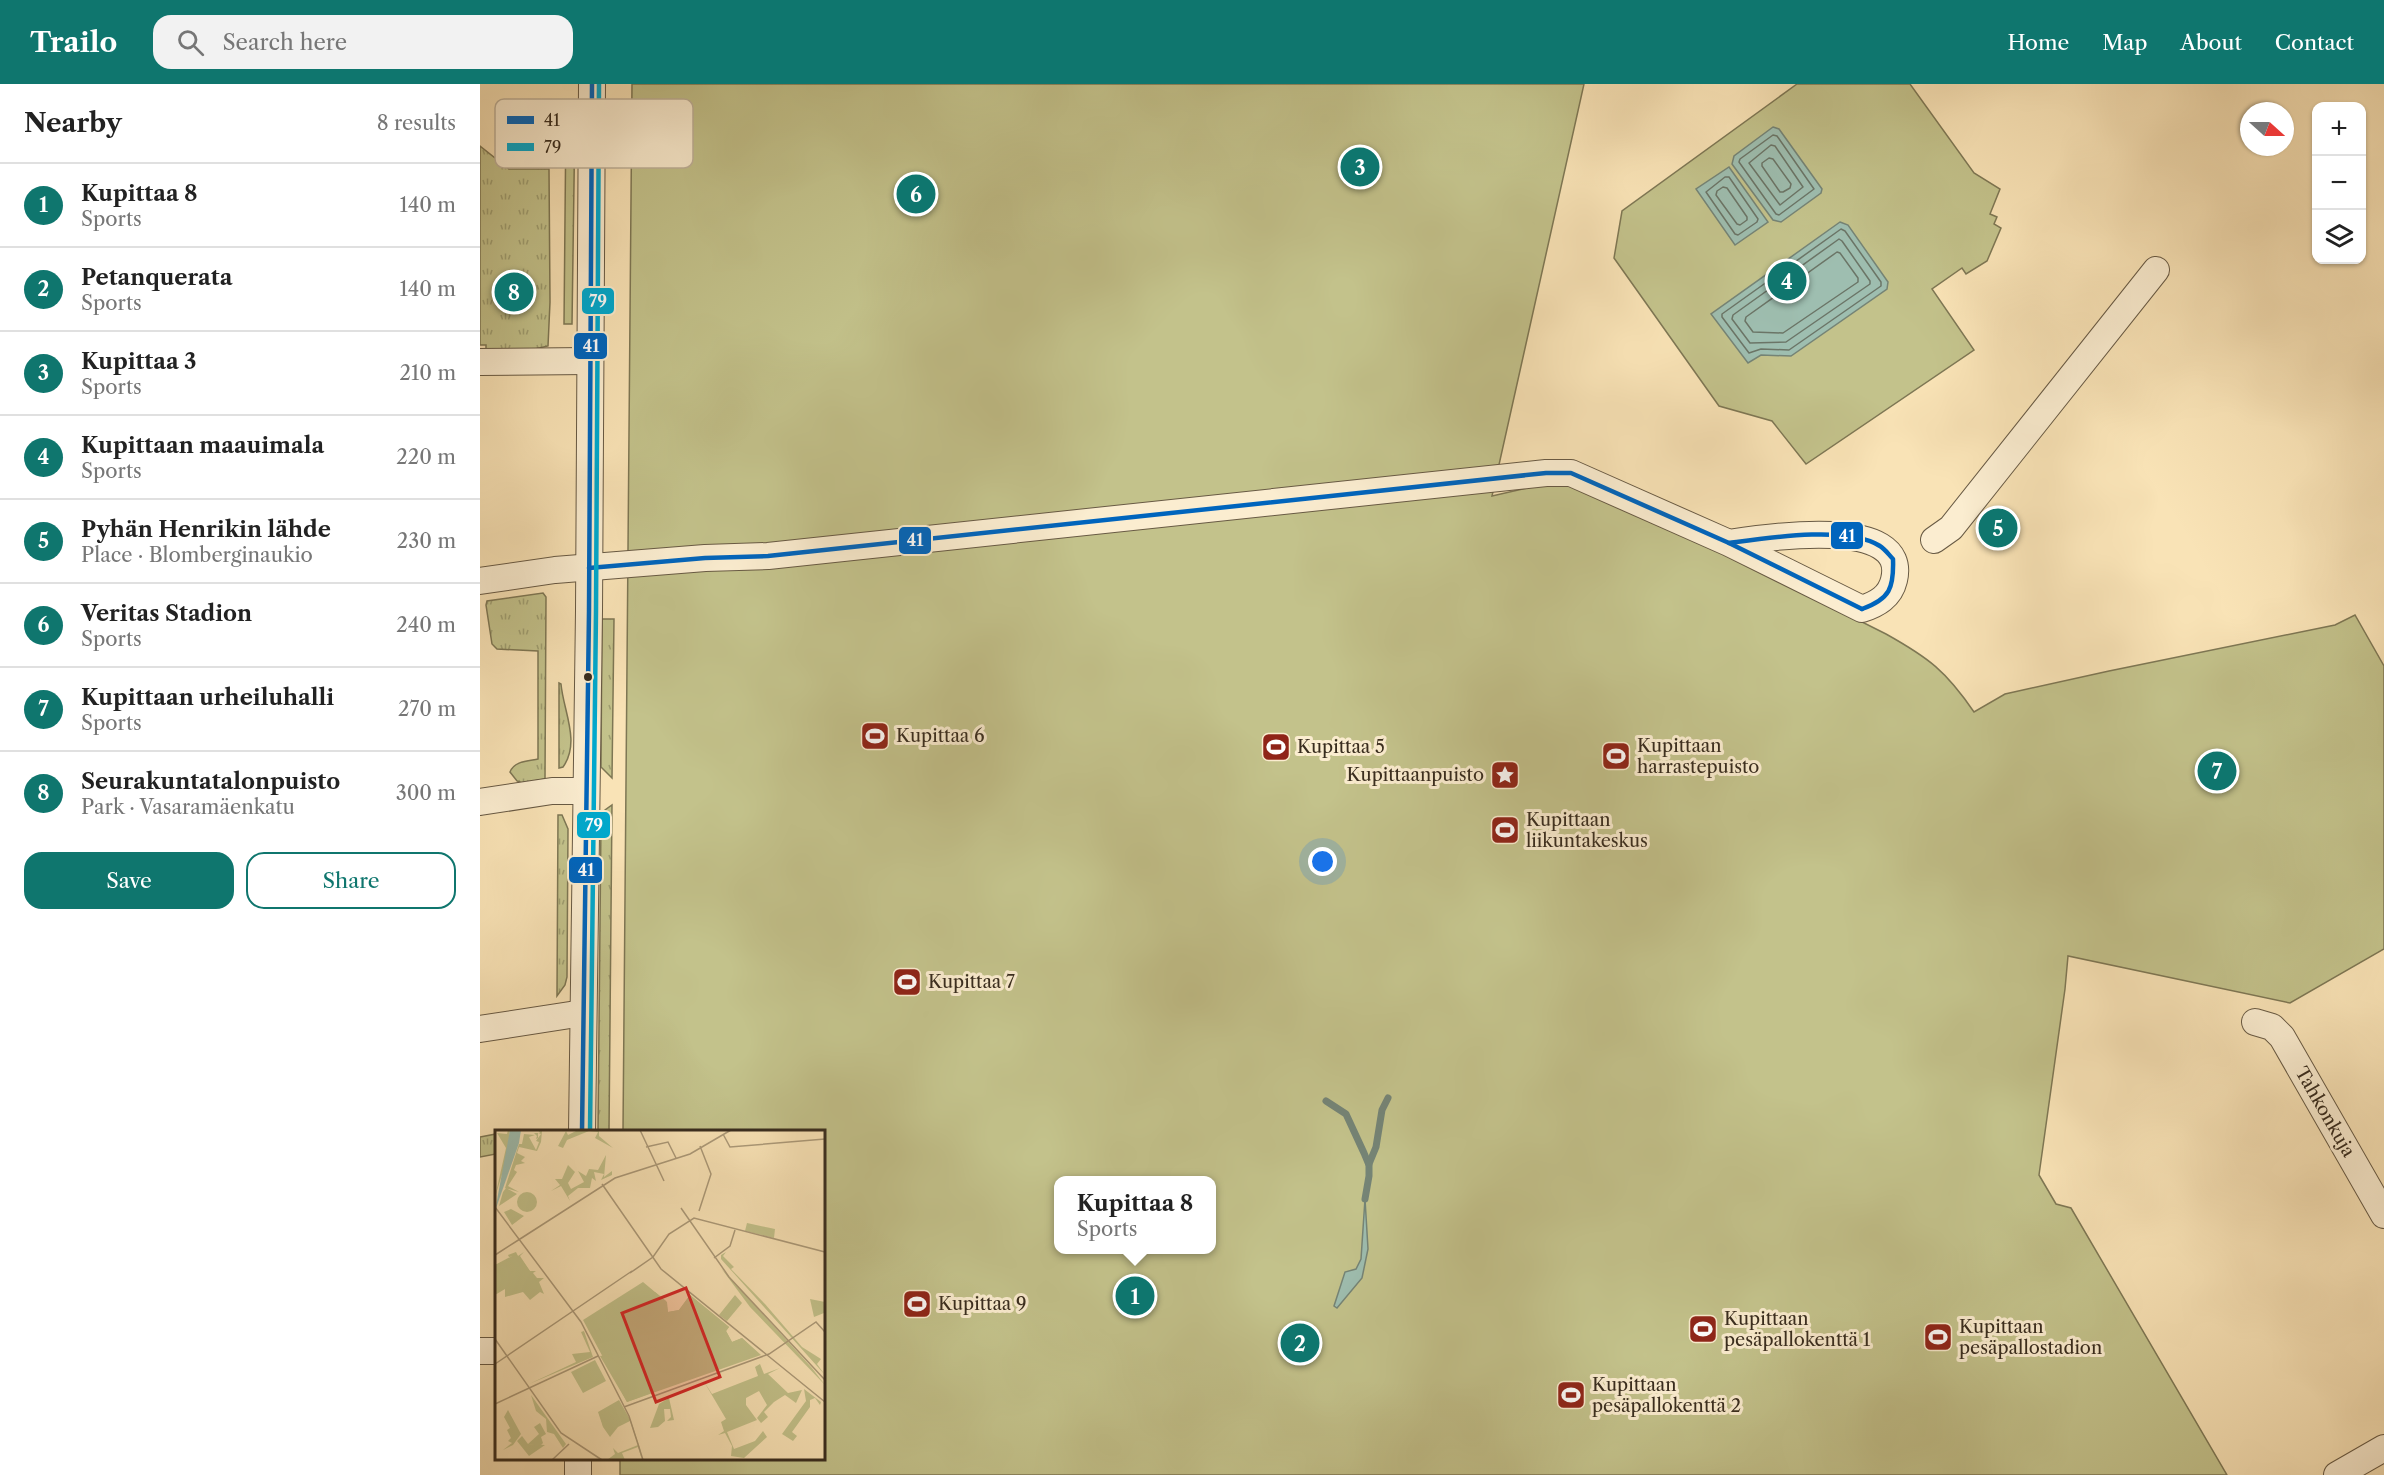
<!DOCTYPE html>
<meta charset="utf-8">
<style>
body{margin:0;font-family:"Libre Caslon Text",serif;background:#f2f2f2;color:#222}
.controls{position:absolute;right:18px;top:18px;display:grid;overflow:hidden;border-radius:12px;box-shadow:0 2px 4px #0004}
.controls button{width:54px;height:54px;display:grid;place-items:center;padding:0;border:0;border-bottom:2px solid #e0e0e0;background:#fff;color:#222;font:30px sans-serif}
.compass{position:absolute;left:1760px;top:18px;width:54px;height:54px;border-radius:50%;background:#fff;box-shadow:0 2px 4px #0004;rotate:111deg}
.you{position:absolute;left:843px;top:778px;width:21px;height:21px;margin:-15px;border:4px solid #fff;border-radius:50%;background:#1a73e8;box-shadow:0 0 0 9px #1a73e833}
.badge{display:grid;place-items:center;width:39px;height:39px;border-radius:50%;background:#0f766e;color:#fff;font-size:20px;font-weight:700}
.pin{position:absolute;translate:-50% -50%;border:3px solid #fff;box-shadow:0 2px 6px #0006}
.popup{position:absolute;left:574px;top:1092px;width:162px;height:78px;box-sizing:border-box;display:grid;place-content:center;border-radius:12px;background:#fff;filter:drop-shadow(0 2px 4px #0005);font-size:20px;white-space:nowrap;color:#767676}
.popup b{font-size:22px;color:#222}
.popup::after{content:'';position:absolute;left:50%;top:100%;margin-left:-12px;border:12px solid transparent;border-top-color:#fff}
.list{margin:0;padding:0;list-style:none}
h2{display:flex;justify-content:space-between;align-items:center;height:78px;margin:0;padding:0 24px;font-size:26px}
h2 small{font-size:20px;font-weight:400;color:#767676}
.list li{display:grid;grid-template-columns:39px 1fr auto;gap:18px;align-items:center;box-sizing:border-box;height:84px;padding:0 24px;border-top:2px solid #e0e0e0}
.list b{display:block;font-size:22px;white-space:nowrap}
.list p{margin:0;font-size:20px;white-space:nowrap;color:#767676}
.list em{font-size:20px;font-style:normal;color:#767676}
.actions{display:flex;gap:12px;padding:18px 24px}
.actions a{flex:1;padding:14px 0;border:2px solid #0f766e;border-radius:18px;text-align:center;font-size:21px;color:#0f766e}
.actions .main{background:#0f766e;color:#fff}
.icon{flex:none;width:33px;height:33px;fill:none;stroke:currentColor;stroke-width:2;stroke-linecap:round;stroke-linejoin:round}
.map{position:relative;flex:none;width:1904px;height:1391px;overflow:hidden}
header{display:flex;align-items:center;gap:36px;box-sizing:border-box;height:84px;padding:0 30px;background:#0f766e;color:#fff}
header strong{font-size:28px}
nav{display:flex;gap:33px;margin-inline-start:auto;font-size:21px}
.search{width:420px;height:54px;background:#f2f2f2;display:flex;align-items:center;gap:15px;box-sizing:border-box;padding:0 21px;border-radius:18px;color:#767676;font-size:22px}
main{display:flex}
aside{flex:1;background:#fff}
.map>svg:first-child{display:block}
.grass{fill:url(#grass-tufts);stroke:#7e7754;stroke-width:1.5}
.garden{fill:#c3c28b;stroke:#7e7754;stroke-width:1.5;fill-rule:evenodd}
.water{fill:#9ebeb0;stroke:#758476;stroke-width:1.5}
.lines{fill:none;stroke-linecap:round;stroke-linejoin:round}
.shore{stroke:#6b7567;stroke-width:1.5}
.stream{stroke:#758476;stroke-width:7}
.minor-casing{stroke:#685a44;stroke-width:28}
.minor{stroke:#fbedd0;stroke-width:26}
.bus-1-casing{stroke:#fbedd0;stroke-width:9}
.bus-2-casing{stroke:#fbedd0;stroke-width:9}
.bus-1{stroke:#0065bd;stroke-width:4.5}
.bus-2{stroke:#00a9ce;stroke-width:4.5}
.bus-dot{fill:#382c1e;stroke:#fbedd0;stroke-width:2}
.labels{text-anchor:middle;stroke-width:6;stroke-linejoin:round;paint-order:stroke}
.poi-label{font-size:18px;fill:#382c1e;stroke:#fbedd0;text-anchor:start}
.street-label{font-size:18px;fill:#382c1e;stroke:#fbedd0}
.inset-road{fill:none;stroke:#ac9a79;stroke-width:1.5}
.view{fill:#d62828;fill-opacity:0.15;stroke:#d62828;stroke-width:3}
.inset-edge{fill:none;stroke:#382c1e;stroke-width:3}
.key{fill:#fbedd0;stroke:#c0b39b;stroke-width:1.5}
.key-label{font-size:16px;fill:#382c1e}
.line-badge{stroke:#fbedd0;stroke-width:2}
.badge-label{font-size:16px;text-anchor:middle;font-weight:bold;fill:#fff}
</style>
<header>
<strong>Trailo</strong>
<div class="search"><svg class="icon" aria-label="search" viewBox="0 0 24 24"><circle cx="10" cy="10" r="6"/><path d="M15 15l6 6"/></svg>Search here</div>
<nav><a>Home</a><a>Map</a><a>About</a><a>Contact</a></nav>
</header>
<main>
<aside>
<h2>Nearby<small>8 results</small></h2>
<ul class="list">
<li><span class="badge">1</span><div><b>Kupittaa 8</b><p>Sports</p></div><em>140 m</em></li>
<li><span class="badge">2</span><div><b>Petanquerata</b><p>Sports</p></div><em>140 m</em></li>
<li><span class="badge">3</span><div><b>Kupittaa 3</b><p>Sports</p></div><em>210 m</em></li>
<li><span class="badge">4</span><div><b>Kupittaan maauimala</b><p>Sports</p></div><em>220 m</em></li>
<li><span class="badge">5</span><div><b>Pyhän Henrikin lähde</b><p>Place · Blomberginaukio</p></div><em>230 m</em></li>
<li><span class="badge">6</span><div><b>Veritas Stadion</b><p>Sports</p></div><em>240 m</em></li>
<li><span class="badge">7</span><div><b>Kupittaan urheiluhalli</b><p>Sports</p></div><em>270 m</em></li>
<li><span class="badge">8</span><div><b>Seurakuntatalonpuisto</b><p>Park · Vasaramäenkatu</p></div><em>300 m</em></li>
</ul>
<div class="actions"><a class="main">Save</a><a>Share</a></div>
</aside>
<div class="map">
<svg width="1904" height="1391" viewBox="0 0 1904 1391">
<defs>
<pattern id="grass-tufts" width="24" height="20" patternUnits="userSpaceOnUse" patternTransform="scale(1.5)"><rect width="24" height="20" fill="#c3c28b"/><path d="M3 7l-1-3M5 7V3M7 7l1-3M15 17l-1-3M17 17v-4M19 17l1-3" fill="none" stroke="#9f9e71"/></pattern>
</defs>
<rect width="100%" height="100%" fill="#f9e3b6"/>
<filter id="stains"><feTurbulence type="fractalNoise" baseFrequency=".00333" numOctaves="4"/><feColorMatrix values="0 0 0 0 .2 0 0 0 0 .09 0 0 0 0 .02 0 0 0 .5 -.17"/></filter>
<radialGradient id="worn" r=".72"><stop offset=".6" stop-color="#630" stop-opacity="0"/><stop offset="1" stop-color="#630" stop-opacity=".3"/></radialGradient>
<g class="grass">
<polygon points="86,30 95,30 92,240 84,240"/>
<polygon points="0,62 29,85 69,85 70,218 68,262 41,268 6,269 6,261 0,261"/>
<path d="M63,509L66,513L65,695L42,699L37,697L30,688C34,677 48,677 58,675V567L17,565L12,560L6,521L7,517Z"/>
<polygon points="122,535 134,535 132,694 121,683"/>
<path d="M79,599L81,600C83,626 101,658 83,683L79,684Z"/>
<polygon points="132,721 129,1047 118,1048 121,737 125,726"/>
<polygon points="78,731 82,731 88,745 87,893 85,901 77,912"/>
<polygon points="16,1050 16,1070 0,1073 0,1053"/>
</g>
<g class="garden">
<path d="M152,0H1104L1012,412L1077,397L1193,443L1406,550C1449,574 1466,587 1494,628L1525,610L1629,587L1855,541L1875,531L1904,582V865L1810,919L1588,872L1585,905L1559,1091L1576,1120L1591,1124L1747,1391H140V1375L344,1374V1048L143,1047ZM578,1096H732V1166H578Z"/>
<polygon points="1317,0 1430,0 1494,89 1520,105 1510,130 1517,133 1514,140 1521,144 1507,177 1486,190 1482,184 1452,205 1494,266 1326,380 1292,337 1239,322 1134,174 1142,127"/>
</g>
<g class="water">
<polygon points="1293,43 1299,45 1342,105 1341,109 1301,138 1293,136 1252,80 1254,72"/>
<polygon points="1249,83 1288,138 1255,161 1216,105"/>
<polygon points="1360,138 1368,141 1408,198 1407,205 1311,272 1281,271 1268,279 1231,230"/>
<polygon points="885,1115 888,1165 882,1194 857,1224 854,1222 865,1188 876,1185 881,1175"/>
</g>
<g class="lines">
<g class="shore">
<polygon points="1293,51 1297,52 1334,105 1299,131 1296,130 1259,78 1260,75"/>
<polygon points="1291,61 1295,62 1323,103 1300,121 1269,79"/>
<polygon points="1289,74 1293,75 1311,100 1310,104 1303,108 1300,108 1282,82 1282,79"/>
<polygon points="1245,93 1249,93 1278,135 1277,138 1258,151 1255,150 1226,108"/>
<polygon points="1243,103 1247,104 1267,133 1267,136 1260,141 1257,140 1236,111 1237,107"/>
<polygon points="1361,145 1365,147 1401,198 1401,202 1309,266 1281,265 1269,269 1242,233 1242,230"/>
<polygon points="1359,155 1362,157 1390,197 1390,200 1306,258 1270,259 1252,235 1253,231"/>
<polygon points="1357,168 1360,169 1378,194 1378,198 1303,249 1273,248 1265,237 1266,233"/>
</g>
<g class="stream">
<polyline points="846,1017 866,1030 884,1069 889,1081 889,1092 885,1115"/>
<polyline points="889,1080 896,1063 902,1026 908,1014"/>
</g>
<g class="minor-casing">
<g id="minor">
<polyline points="0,278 109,277"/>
<polyline points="1454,456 1471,444 1676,186"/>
<path d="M0,497L75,486L225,474L288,472L1066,389H1091L1249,459L1382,525C1397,520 1410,513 1414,496C1430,430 1282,454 1249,459"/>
<polyline points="0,718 72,707 105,707"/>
<polyline points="1775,938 1792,943 1802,953 1904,1131"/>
<polyline points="0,945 103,929"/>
<polyline points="102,1048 109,527 112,0"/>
<polyline points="0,1267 16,1267"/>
<polyline points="98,1391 98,1374"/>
<polyline points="1857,1391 1904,1364"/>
</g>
</g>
<use href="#minor" class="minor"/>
<g class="bus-1-casing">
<g id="bus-1">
<path d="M1249,459C1286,454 1368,441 1400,462C1405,465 1409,471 1413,475C1414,504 1410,515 1382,525"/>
<polyline points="109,484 225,474 288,472 1066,389 1091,389 1249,459 1382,525"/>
<polyline points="102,1048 109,527 112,0"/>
</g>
</g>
<g class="bus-2-casing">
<polyline id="bus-2" points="110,1048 116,527 119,0"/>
</g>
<use href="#bus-1" class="bus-1"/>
<use href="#bus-2" class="bus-2"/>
</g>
<defs>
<g id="stadium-square" transform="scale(1.5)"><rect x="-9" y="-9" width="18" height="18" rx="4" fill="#8f2418" stroke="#fbedd0"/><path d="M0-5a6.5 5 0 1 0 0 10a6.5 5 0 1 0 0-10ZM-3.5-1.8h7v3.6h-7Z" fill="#fff"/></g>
<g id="sight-square" transform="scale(1.5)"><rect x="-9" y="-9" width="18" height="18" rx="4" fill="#8f2418" stroke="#fbedd0"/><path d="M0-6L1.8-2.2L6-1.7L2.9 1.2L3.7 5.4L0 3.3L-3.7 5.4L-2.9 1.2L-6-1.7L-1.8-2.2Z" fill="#fff"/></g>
</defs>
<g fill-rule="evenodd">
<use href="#stadium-square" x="395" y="652"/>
<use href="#stadium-square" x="796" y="663"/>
<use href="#stadium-square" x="1136" y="672"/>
<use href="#sight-square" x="1025" y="691"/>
<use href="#stadium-square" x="1025" y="746"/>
<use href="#stadium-square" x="427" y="898"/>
<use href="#stadium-square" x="437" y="1220"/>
<use href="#stadium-square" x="1223" y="1245"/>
<use href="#stadium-square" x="1458" y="1253"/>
<use href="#stadium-square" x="1091" y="1311"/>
</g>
<circle class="bus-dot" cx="108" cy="593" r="5"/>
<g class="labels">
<g class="poi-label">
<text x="416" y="658">Kupittaa 6</text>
<text x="1157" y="668">Kupittaan<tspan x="1157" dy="21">harrastepuisto</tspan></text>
<text x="817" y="669">Kupittaa 5</text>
<text x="1004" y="697" text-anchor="end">Kupittaanpuisto</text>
<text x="1046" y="742">Kupittaan<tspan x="1046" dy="21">liikuntakeskus</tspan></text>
<text x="448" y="904">Kupittaa 7</text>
<text x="458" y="1226">Kupittaa 9</text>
<text x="1244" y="1241">Kupittaan<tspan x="1244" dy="21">pesäpallokenttä 1</tspan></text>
<text x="1479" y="1249">Kupittaan<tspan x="1479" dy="21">pesäpallostadion</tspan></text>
<text x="1112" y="1307">Kupittaan<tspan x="1112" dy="21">pesäpallokenttä 2</tspan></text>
</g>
<g class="street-label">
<text transform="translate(1845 1028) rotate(60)" y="6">Tahkonkuja</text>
</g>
</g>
<g transform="translate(15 1046)">
<rect width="330" height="330" fill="#f9e3b6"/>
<path d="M13,0H15L11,32L0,67L11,18L2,3L12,4ZM43,0L47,1L46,12L42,21L24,17L22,23L30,27L26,31L30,33L21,35L19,40L22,42L13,56L24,62L10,58L24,14H27L29,4L40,5L34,7L41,20L44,12L41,11L46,4L43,3V8L41,9L42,6L39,3H45ZM111,25L109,47L117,41V45L106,50L109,44L99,42L101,51L97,48L95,58H83L73,66L75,71L66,56L56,63L66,56L56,61L65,55L60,49H67L73,35L80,42L73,53L76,59L89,52L83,41L91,46L94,39L103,40ZM11,58L22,64L4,76L8,62ZM22 72a10 10 0 1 1 20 0a10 10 0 1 1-20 0ZM16,79L29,86L17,95L9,82ZM252,93L280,99L279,108L250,101ZM21,122L23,126L29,122L25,126L35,141H41L38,143L42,148H49L44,152L49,164L45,162L35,170L28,162L10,167V159L0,165V135L22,126L14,127L13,125ZM231,122L228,126L239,137L236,139L270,174L307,217L326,229L322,234L330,245L226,129V125ZM226,138L317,238L330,255L255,177ZM148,152L172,172L173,182L184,180L195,165L234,197L231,201L237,212L247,208L266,225L132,272L88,190ZM89,201L98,227L34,254L81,232L77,224L95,222L86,202ZM100,230L111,251L88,263L76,242ZM265,234L269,244L285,238L273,244L293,263L307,260L301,273L290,265L279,272L269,282L273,287L266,293L262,288L272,275L264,261L251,268V275L262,290L232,302L239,319L260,311L268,301L272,307L249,328L236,326L237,316L230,303L223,305L229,301L226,292L231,289L208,250L217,264L263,246L260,237ZM309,259L326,272L325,275L320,268L315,270V277L297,302L302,306L298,311L287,304L311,271ZM36,265L71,314L68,318L59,304L52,302L51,289L41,281ZM124,270L136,291L145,318L147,330L143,317L127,323L130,330H112L120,324L118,318L123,323L143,315L135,291L123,297L115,307L108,297L103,282ZM13,280L26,304L18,315L8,320L17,313L13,311L16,308L12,300L15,298L9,287ZM27,306L33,314L50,315L34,326L22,311Z" fill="#c3c28b"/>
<path d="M83,0H104V6L118,18L100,8L103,2L94,1L72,10L68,18L63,16L71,1L73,5ZM19,125L24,126L42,151L28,145V139L25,142L20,143L25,138L19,133L0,143V135ZM315,169L330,172V200L329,183L319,187ZM174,268L179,290L172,291L176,287L175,279H169L170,291L163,297L155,298L164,274ZM123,275L134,291L113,280L116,289L125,292L116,304L108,296L105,283L109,286L110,280ZM45,293L51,304L46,307L48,313L45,316L33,314L44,304L39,297Z" fill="#c3c28b"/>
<path d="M160,162L171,171L173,182L184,180L195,165L234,197L231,201L237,212L247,208L263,223L132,272L105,226L161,217L163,191L152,175ZM240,165L247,173L232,191L224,185ZM136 207a9 9 0 1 1 18 0a9 9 0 1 1-18 0Z" fill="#c3c28b"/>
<path d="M15,0H26L24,13L0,81Z" fill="#9ebeb0"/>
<path class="inset-road" d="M145,0L169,51M228,4L235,17L330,9M151,17L173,12L181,28M107,54L166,139L330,272M0,77L86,192L134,286L148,330M186,78L234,147L330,250M204,81L216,44L205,16M25,109L120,48L195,24L236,0M0,125L25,109M219,128L235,116L240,100M135,143L158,127L174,104L199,88L330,122M0,209L66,303L107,330M0,234L137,141M0,274L103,226M129,277L274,224L321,192L330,202M57,330L74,314"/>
<path class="view" d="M191,158L225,247L161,272L127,183Z"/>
<rect width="330" height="330" class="inset-edge"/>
</g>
<rect x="15" y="15" width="198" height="69" rx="9" class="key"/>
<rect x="27" y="32" width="27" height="8" fill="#0065bd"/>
<rect x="27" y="59" width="27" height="8" fill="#00a9ce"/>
<g class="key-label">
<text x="64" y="42">41</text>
<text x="64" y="69">79</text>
</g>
<g class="line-badge">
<rect x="101" y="203" width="34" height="28" rx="6" fill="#00a9ce"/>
<rect x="93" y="248" width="35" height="28" rx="6" fill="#0065bd"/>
<rect x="1350" y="437" width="34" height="29" rx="6" fill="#0065bd"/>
<rect x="418" y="442" width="34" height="29" rx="6" fill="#0065bd"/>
<rect x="96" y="727" width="35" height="28" rx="6" fill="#00a9ce"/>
<rect x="88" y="772" width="35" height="28" rx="6" fill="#0065bd"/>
</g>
<g class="badge-label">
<text x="118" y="223">79</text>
<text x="111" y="268">41</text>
<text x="1367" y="458">41</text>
<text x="435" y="462">41</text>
<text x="114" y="747">79</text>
<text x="106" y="792">41</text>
</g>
<rect width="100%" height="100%" filter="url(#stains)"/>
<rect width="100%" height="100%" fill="url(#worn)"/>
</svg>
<div class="controls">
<button>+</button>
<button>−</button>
<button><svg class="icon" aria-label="layers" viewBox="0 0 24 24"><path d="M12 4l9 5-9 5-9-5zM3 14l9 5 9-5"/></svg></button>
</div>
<svg class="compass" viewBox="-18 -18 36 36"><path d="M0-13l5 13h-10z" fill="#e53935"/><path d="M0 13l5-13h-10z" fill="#767676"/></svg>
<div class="you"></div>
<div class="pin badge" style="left:655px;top:1212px">1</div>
<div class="popup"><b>Kupittaa 8</b>Sports</div>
<div class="pin badge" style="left:820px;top:1259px">2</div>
<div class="pin badge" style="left:880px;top:83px">3</div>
<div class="pin badge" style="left:1307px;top:197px">4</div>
<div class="pin badge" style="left:1518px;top:444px">5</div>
<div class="pin badge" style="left:436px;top:110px">6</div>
<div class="pin badge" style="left:1737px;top:687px">7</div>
<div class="pin badge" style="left:34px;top:208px">8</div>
</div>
</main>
